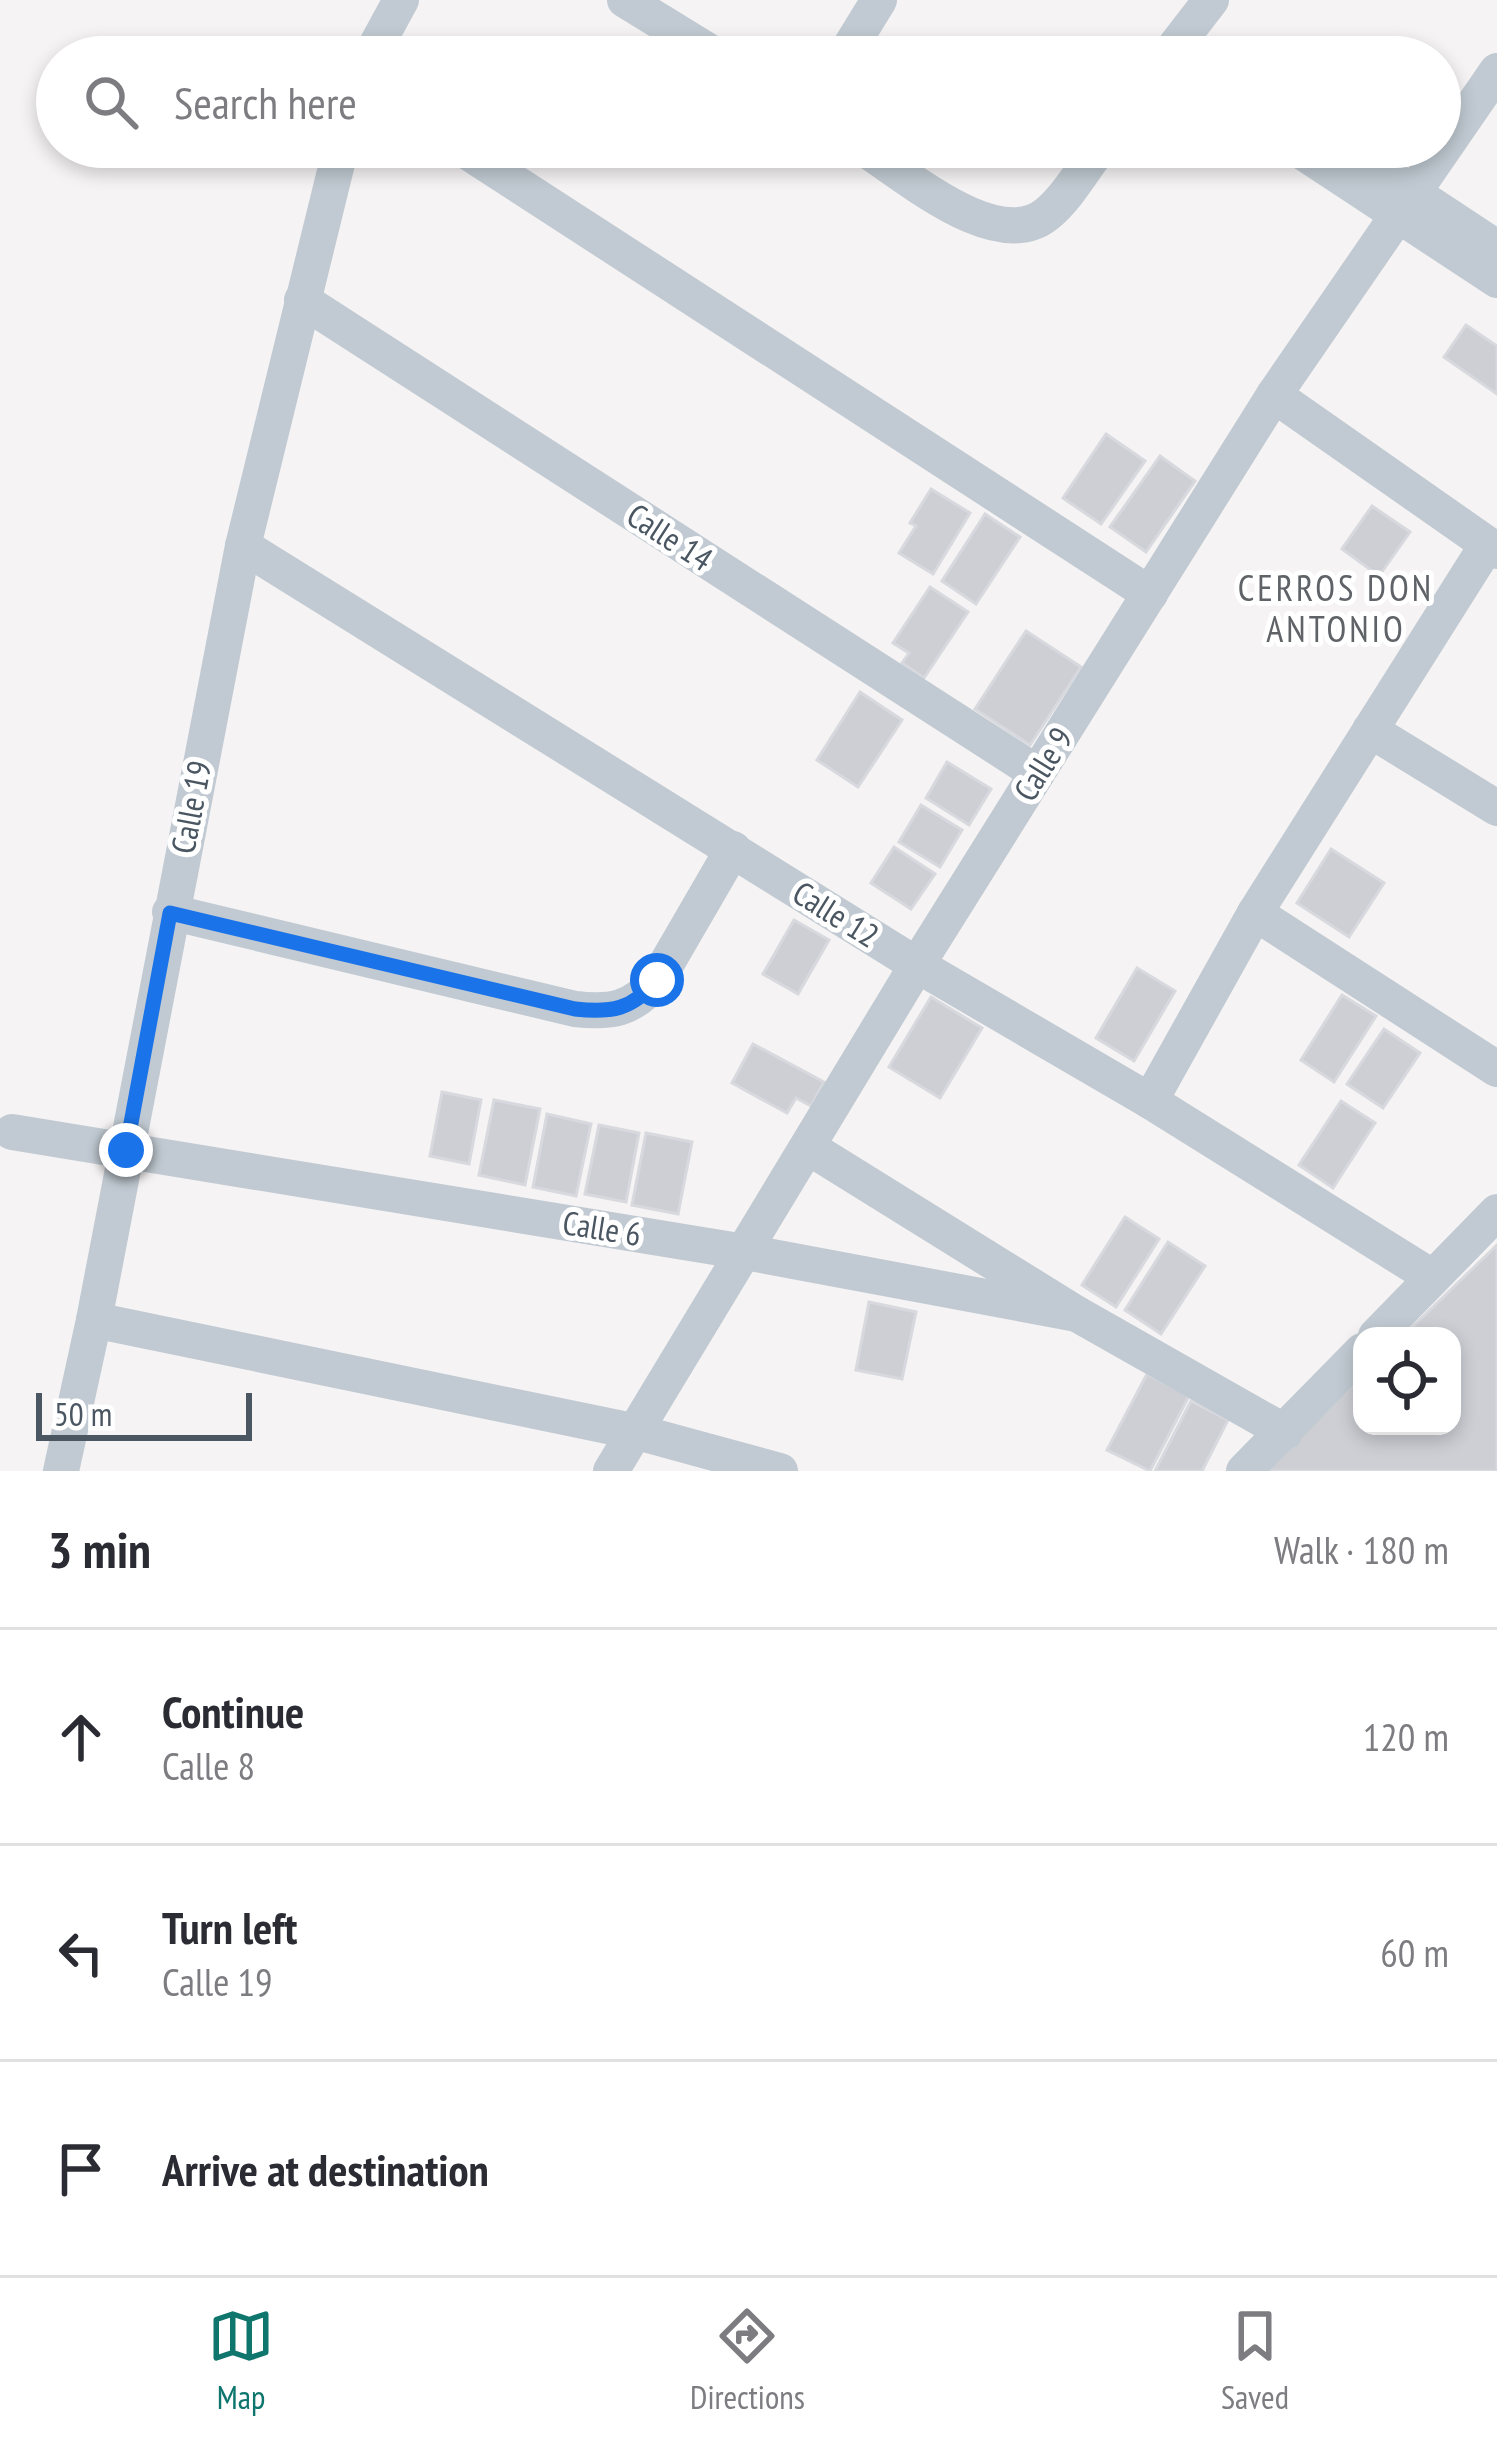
<!DOCTYPE html>
<meta charset="utf-8">
<style>
body{margin:0;font-family:"PT Sans Narrow",sans-serif;background:#f7f7f7;color:#2b2b33}
.controls{position:absolute;right:36px;bottom:36px;display:grid;overflow:hidden;border-radius:24px;box-shadow:0 6px 18px #0003}
.controls button{width:108px;height:108px;display:grid;place-items:center;padding:0;border:0;border-bottom:3px solid #e1e1e2;background:#fff;color:#2b2b33;font:60px sans-serif}
.scale{position:absolute;left:36px;bottom:30px;width:216px;box-sizing:border-box;padding-left:12px;border:6px solid #4a5661;border-top:0;font-size:33px;line-height:42px;white-space:nowrap;color:#4a5661;-webkit-text-stroke:9px #fff;paint-order:stroke}
.stop{position:absolute;width:36px;height:36px;margin:-27px;border:9px solid #1a73e8;border-radius:50%;background:#fff}
.stop.end{background:#1a73e8;border-color:#fff;box-shadow:0 3px 12px #0008}
.list{margin:0;padding:0;list-style:none}
h2{display:flex;justify-content:space-between;align-items:center;height:156px;margin:0;padding:0 48px;font-size:51px}
h2 small{font-size:39px;font-weight:400;color:#7c7c81}
.list li{display:grid;grid-template-columns:78px 1fr auto;gap:36px;align-items:center;box-sizing:border-box;height:216px;padding:0 48px;border-top:3px solid #e1e1e2}
.list b{display:block;font-size:45px;white-space:nowrap}
.list p{margin:0;font-size:39px;white-space:nowrap;color:#7c7c81}
.list em{font-size:39px;font-style:normal;color:#7c7c81}
.icon{flex:none;width:66px;height:66px;fill:none;stroke:currentColor;stroke-width:2;stroke-linecap:round;stroke-linejoin:round}
.map{position:relative;flex:none;width:1497px;height:1471px;overflow:hidden}
.search{position:absolute;background:#fff;box-shadow:0 6px 18px #0003;left:36px;right:36px;top:36px;height:132px;display:flex;align-items:center;gap:30px;box-sizing:border-box;padding:0 42px;border-radius:66px;color:#7c7c81;font-size:45px}
.sheet{height:804px;background:#fff}
nav{display:flex;justify-content:space-around;align-items:center;box-sizing:border-box;height:168px;border-top:3px solid #e1e1e2;background:#fff;font-size:33px;color:#7c7c81}
nav a{display:grid;justify-items:center;gap:6px}
nav .on{color:#0f766e}
.map>svg:first-child{display:block}
.building{fill:#cdcfd5;stroke:#d7d9de;stroke-width:3}
.lines{fill:none;stroke-linecap:round;stroke-linejoin:round}
.minor{stroke:#c1cad2;stroke-width:36}
.route{stroke:#1a73e8;stroke-width:15}
.labels{text-anchor:middle;stroke-width:10;stroke-linejoin:round;paint-order:stroke}
.street-label{font-size:33px;fill:#4a5661;stroke:#fff}
.neighbourhood-label{font-size:36px;letter-spacing:3px;fill:#5f6368;stroke:#fff}
</style>
<div class="map">
<svg width="1497" height="1471" viewBox="0 0 1497 1471">
<rect width="100%" height="100%" fill="#f5f3f3"/>
<g class="building">
<polygon points="1466,325 1497,346 1497,394 1444,357"/>
<polygon points="1106,434 1145,461 1101,524 1063,498"/>
<polygon points="1160,456 1195,481 1146,552 1110,527"/>
<polygon points="931,489 970,513 933,574 899,553 916,526 910,523"/>
<polygon points="1372,506 1410,532 1379,576 1342,549"/>
<polygon points="985,514 1020,537 976,604 942,581"/>
<polygon points="930,587 968,612 924,678 902,663 909,653 893,643"/>
<polygon points="1026,631 1081,667 1030,745 975,709"/>
<polygon points="860,692 902,720 858,787 817,760"/>
<polygon points="947,762 991,789 969,825 926,798"/>
<polygon points="921,805 962,830 940,867 899,842"/>
<polygon points="894,847 935,874 911,909 871,883"/>
<polygon points="1331,849 1384,883 1349,937 1297,903"/>
<polygon points="794,920 829,940 798,994 763,974"/>
<polygon points="1137,968 1175,991 1134,1061 1096,1038"/>
<polygon points="1342,995 1376,1016 1334,1082 1301,1060"/>
<polygon points="931,997 982,1028 940,1098 889,1067"/>
<polygon points="1384,1029 1420,1053 1383,1108 1347,1084"/>
<polygon points="753,1044 824,1082 811,1106 796,1098 787,1113 732,1083"/>
<polygon points="442,1092 481,1100 469,1164 430,1156"/>
<polygon points="494,1100 540,1109 525,1185 479,1175"/>
<polygon points="1341,1101 1375,1123 1333,1188 1299,1165"/>
<polygon points="547,1114 591,1124 576,1196 533,1187"/>
<polygon points="599,1125 639,1133 626,1202 585,1194"/>
<polygon points="646,1133 692,1142 678,1214 632,1205"/>
<polygon points="1125,1217 1159,1239 1116,1307 1082,1285"/>
<polygon points="1168,1242 1205,1266 1161,1334 1125,1310"/>
<polygon points="1497,1245 1497,1471 1264,1471 1362,1376 1362,1426 1452,1426 1452,1336 1403,1336"/>
<polygon points="869,1302 916,1312 902,1379 856,1370"/>
<polygon points="1147,1374 1189,1396 1150,1471 1107,1450"/>
<polygon points="1191,1401 1228,1420 1202,1471 1155,1471"/>
</g>
<g class="lines">
<g class="minor">
<polyline points="625,0 718,57"/>
<polyline points="370,57 401,0"/>
<polyline points="844,57 879,0"/>
<polyline points="1167,57 1211,0"/>
<polyline points="460,147 1150,594"/>
<path d="M862,147C905,174 997,255 1047,214C1067,198 1084,168 1100,147"/>
<polyline points="1295,147 1497,280"/>
<polyline points="1344,147 1497,248"/>
<polyline points="302,300 1037,773"/>
<polyline points="1274,395 1497,551"/>
<polyline points="243,546 917,965 1150,1101 1432,1277"/>
<polyline points="1370,730 1497,808"/>
<path d="M170,912L575,1009C611,1013 632,1010 657,980L733,849"/>
<polyline points="1255,913 1497,1069"/>
<polyline points="1150,1101 1255,913 1487,545"/>
<polyline points="12,1132 745,1252 1077,1314"/>
<polyline points="808,1147 1077,1314 1285,1432"/>
<polyline points="94,1320 637,1432 780,1471"/>
<polyline points="1376,1336 1497,1212"/>
<polyline points="61,1471 94,1320 243,546 341,147"/>
<polyline points="611,1471 917,965 1274,395 1497,71"/>
<polyline points="1244,1471 1362,1351"/>
</g>
</g>
<g class="lines">
<path class="route" d="M126,1150L170,913L575,1009C611,1013 632,1010 657,980"/>
</g>
<g class="labels">
<g class="street-label">
<text transform="translate(670 537) rotate(33)" y="12">Calle 14</text>
<text transform="translate(1043 764) rotate(-58)" y="12">Calle 9</text>
<text transform="translate(191 807) rotate(-79)" y="12">Calle 19</text>
<text transform="translate(836 914) rotate(32)" y="12">Calle 12</text>
<text transform="translate(602 1228) rotate(9)" y="12">Calle 6</text>
</g>
<g class="neighbourhood-label">
<text x="1336" y="601">CERROS DON<tspan x="1336" dy="41">ANTONIO</tspan></text>
</g>
</g>
</svg>
<div class="controls">
<button><svg class="icon" aria-label="locate" viewBox="0 0 24 24"><circle cx="12" cy="12" r="6"/><path d="M12 2v4M12 18v4M2 12h4M18 12h4"/></svg></button>
</div>
<div class="scale">50 m</div>
<div class="stop" style="left:657px;top:980px"></div>
<div class="stop end" style="left:126px;top:1150px"></div>
<div class="search"><svg class="icon" aria-label="search" viewBox="0 0 24 24"><circle cx="10" cy="10" r="6"/><path d="M15 15l6 6"/></svg>Search here</div>
</div>
<section class="sheet">
<h2>3 min<small>Walk · 180 m</small></h2>
<ul class="list">
<li><svg class="icon" aria-label="ahead" viewBox="0 0 24 24"><path d="M12 20V5M6 11l6-6 6 6"/></svg><div><b>Continue</b><p>Calle 8</p></div><em>120 m</em></li>
<li><svg class="icon" aria-label="left" viewBox="0 0 24 24"><path d="M17 20v-9H6M10 6l-5 5 5 5"/></svg><div><b>Turn left</b><p>Calle 19</p></div><em>60 m</em></li>
<li><svg class="icon" aria-label="arrive" viewBox="0 0 24 24"><path d="M6 21V4h12l-3 4 3 4H6"/></svg><div><b>Arrive at destination</b></div></li>
</ul>
</section>
<nav>
<a class="on"><svg class="icon" aria-label="map" viewBox="0 0 24 24"><path d="M3 6l6-2 6 2 6-2v14l-6 2-6-2-6 2zM9 4v14M15 6v14"/></svg>Map</a>
<a><svg class="icon" aria-label="directions" viewBox="0 0 24 24"><path d="M12 3l9 9-9 9-9-9zM9 14v-3h6M13 9l2 2-2 2"/></svg>Directions</a>
<a><svg class="icon" aria-label="saved" viewBox="0 0 24 24"><path d="M7 4h10v16l-5-4-5 4z"/></svg>Saved</a>
</nav>
